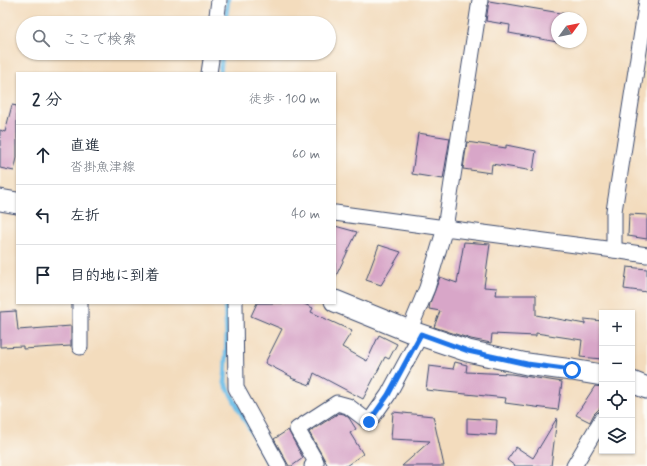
<!DOCTYPE html>
<html lang="ja">
<meta charset="utf-8">
<style>
body{margin:0;font-family:Mynerve,"Klee One",sans-serif;background:#f6f6f7;color:#1f2937}
.controls{position:absolute;right:12px;bottom:12px;display:grid;overflow:hidden;border-radius:0px;box-shadow:0 1px 3px #0004}
.controls button{width:36px;height:36px;display:grid;place-items:center;padding:0;border:0;border-bottom:1px solid #e0e1e3;background:#fff;color:#1f2937;font:20px sans-serif}
.compass{position:absolute;left:551px;top:12px;width:36px;height:36px;border-radius:50%;background:#fff;box-shadow:0 1px 3px #0004;rotate:57deg}
.stop{position:absolute;width:12px;height:12px;margin:-9px;border:3px solid #1a73e8;border-radius:50%;background:#fff}
.stop.end{background:#1a73e8;border-color:#fff;box-shadow:0 1px 4px #0008}
.list{margin:0;padding:0;list-style:none}
h2{display:flex;justify-content:space-between;align-items:center;height:52px;margin:0;padding:0 16px;font-size:17px}
h2 small{font-size:13px;font-weight:400;color:#747a83}
.list li{display:grid;grid-template-columns:26px 1fr auto;gap:12px;align-items:center;box-sizing:border-box;height:60px;padding:0 16px;border-top:1px solid #e0e1e3}
.list b{display:block;font-size:15px;white-space:nowrap}
.list p{margin:0;font-size:13px;white-space:nowrap;color:#747a83}
.list em{font-size:13px;font-style:normal;color:#747a83}
.icon{flex:none;width:22px;height:22px;fill:none;stroke:currentColor;stroke-width:2;stroke-linecap:round;stroke-linejoin:round}
.map{position:relative;flex:none;width:647px;height:466px;overflow:hidden}
.search{position:absolute;background:#fff;box-shadow:0 1px 3px #0004;left:16px;top:16px;width:320px;height:44px;display:flex;align-items:center;gap:10px;box-sizing:border-box;padding:0 14px;border-radius:22px;color:#747a83;font-size:15px}
.panel{position:absolute;background:#fff;box-shadow:0 1px 3px #0004;left:16px;top:72px;width:320px;height:232px;border-radius:0px}
.map>svg:first-child{display:block}
.lines{fill:none;stroke-linecap:round;stroke-linejoin:round}
.stream{stroke:#6dbee8;stroke-width:5}
.building{fill:#d8a6c8}
.minor-casing{stroke:#3b496c;stroke-width:17}
.secondary-casing{stroke:#3b496c;stroke-width:23}
.minor{stroke:#fff;stroke-width:15}
.secondary{stroke:#fff;stroke-width:21}
.route{stroke:#1a73e8;stroke-width:5}
</style>
<div class="map">
<svg width="647" height="466" viewBox="0 0 647 466">
<rect width="100%" height="100%" fill="#fdfcf7"/>
<filter id="ink" filterUnits="userSpaceOnUse"><feTurbulence type="fractalNoise" baseFrequency=".025" numOctaves="2"/><feDisplacementMap in="SourceGraphic" scale="8" xChannelSelector="R" yChannelSelector="G"/><feConvolveMatrix kernelMatrix="1 2 1 2 8 2 1 2 1" color-interpolation-filters="sRGB"/></filter>
<filter id="wash" filterUnits="userSpaceOnUse"><feTurbulence type="fractalNoise" baseFrequency=".012" numOctaves="4" result="noise"/><feDisplacementMap in="SourceGraphic" scale="16" xChannelSelector="R" yChannelSelector="G"/><feGaussianBlur stdDeviation="0.9" result="paint"/><feColorMatrix in="noise" values="0 0 0 0 0 0 0 0 0 0 0 0 0 0 0 0 0 1.4 0 .05"/><feComposite in="paint" operator="in"/></filter>
<g filter="url(#wash)">
<rect width="100%" height="100%" fill="#f3dcbd"/>
<g class="lines">
<g class="stream">
<polyline points="225,23 228,0"/>
<polyline points="220,73 222,53"/>
<polyline points="225,303 227,336 225,383 270,466"/>
</g>
</g>
<g id="blocks">
<g class="building">
<polygon points="489,1 578,16 578,18 557,18 557,42 509,33 510,25 486,21"/>
<polygon points="12,105 17,106 17,158 14,171 0,168 0,130 5,132"/>
<polygon points="418,133 450,138 443,179 412,174"/>
<polygon points="467,142 506,148 506,145 536,151 533,171 492,164 491,173 463,169"/>
<polygon points="629,214 647,215 647,239 628,236"/>
<polygon points="335,226 357,232 335,278"/>
<polygon points="464,242 490,244 484,287 497,288 496,295 536,295 536,315 585,324 585,319 602,321 602,359 580,357 582,340 536,333 536,336 492,334 491,343 471,339 434,327 440,311 429,309 430,303 440,277 457,283"/>
<polygon points="379,245 401,252 381,285 366,280"/>
<polygon points="627,267 647,269 647,292 624,289"/>
<polygon points="257,303 302,303 313,308 311,312 352,331 342,347 367,361 379,335 397,344 389,359 385,357 363,399 314,373 310,385 291,378 292,377 265,363 282,329 251,316"/>
<polygon points="16,311 18,330 71,326 71,346 23,349 23,346 0,347 0,312"/>
<polygon points="455,362 467,365 466,372 511,374 562,382 558,410 505,403 506,398 426,390 429,366 453,369"/>
<polygon points="595,386 602,387 602,406 594,414 590,422 576,415"/>
<polygon points="393,412 433,416 444,466 402,466 430,441 391,439"/>
<polygon points="339,413 344,414 349,418 356,429 350,433 363,454 346,466 328,466 309,432"/>
<polygon points="467,418 497,420 496,435 467,433"/>
<polygon points="557,418 551,466 515,466 507,460 516,447 533,458"/>
<polygon points="288,430 303,458 292,466 289,466 274,439"/>
</g>
</g>
</g>
<g filter="url(#ink)">
<use href="#blocks" fill-opacity="0" stroke="#3b496c" stroke-width="1"/>
<g class="lines">
<g class="minor-casing">
<g id="minor">
<polyline points="216,23 219,0"/>
<polyline points="209,73 212,53"/>
<polyline points="335,213 445,228 480,0"/>
<polyline points="614,250 614,211 647,0"/>
<polyline points="235,303 236,388 279,466"/>
<polyline points="409,331 427,288 445,228 614,250 647,255"/>
<polyline points="80,347 80,303"/>
<polyline points="312,466 316,462 297,429 337,403 348,406 369,422 388,395 421,334"/>
<polyline points="574,466 602,419"/>
</g>
</g>
<g class="secondary-casing">
<g id="secondary">
<polyline points="0,200 17,203"/>
<polyline points="335,301 409,331 468,351 527,364 572,370 602,375"/>
<polyline points="632,382 647,388"/>
</g>
</g>
<use href="#minor" class="minor"/>
<use href="#secondary" class="secondary"/>
</g>
</g>
<g class="lines" filter="url(#ink)">
<polyline class="route" points="369,422 388,395 421,334 468,351 527,364 572,370"/>
</g>
</svg>
<div class="controls">
<button>+</button>
<button>−</button>
<button><svg class="icon" aria-label="locate" viewBox="0 0 24 24"><circle cx="12" cy="12" r="6"/><path d="M12 2v4M12 18v4M2 12h4M18 12h4"/></svg></button>
<button><svg class="icon" aria-label="layers" viewBox="0 0 24 24"><path d="M12 4l9 5-9 5-9-5zM3 14l9 5 9-5"/></svg></button>
</div>
<svg class="compass" viewBox="-18 -18 36 36"><path d="M0-13l5 13h-10z" fill="#e53935"/><path d="M0 13l5-13h-10z" fill="#747a83"/></svg>
<div class="stop" style="left:572px;top:370px"></div>
<div class="stop end" style="left:369px;top:422px"></div>
<div class="search"><svg class="icon" aria-label="search" viewBox="0 0 24 24"><circle cx="10" cy="10" r="6"/><path d="M15 15l6 6"/></svg>ここで検索</div>
<section class="panel">
<h2>2 分<small>徒歩 · 100 m</small></h2>
<ul class="list">
<li><svg class="icon" aria-label="ahead" viewBox="0 0 24 24"><path d="M12 20V5M6 11l6-6 6 6"/></svg><div><b>直進</b><p>沓掛魚津線</p></div><em>60 m</em></li>
<li><svg class="icon" aria-label="left" viewBox="0 0 24 24"><path d="M17 20v-9H6M10 6l-5 5 5 5"/></svg><div><b>左折</b></div><em>40 m</em></li>
<li><svg class="icon" aria-label="arrive" viewBox="0 0 24 24"><path d="M6 21V4h12l-3 4 3 4H6"/></svg><div><b>目的地に到着</b></div></li>
</ul>
</section>
</div>
